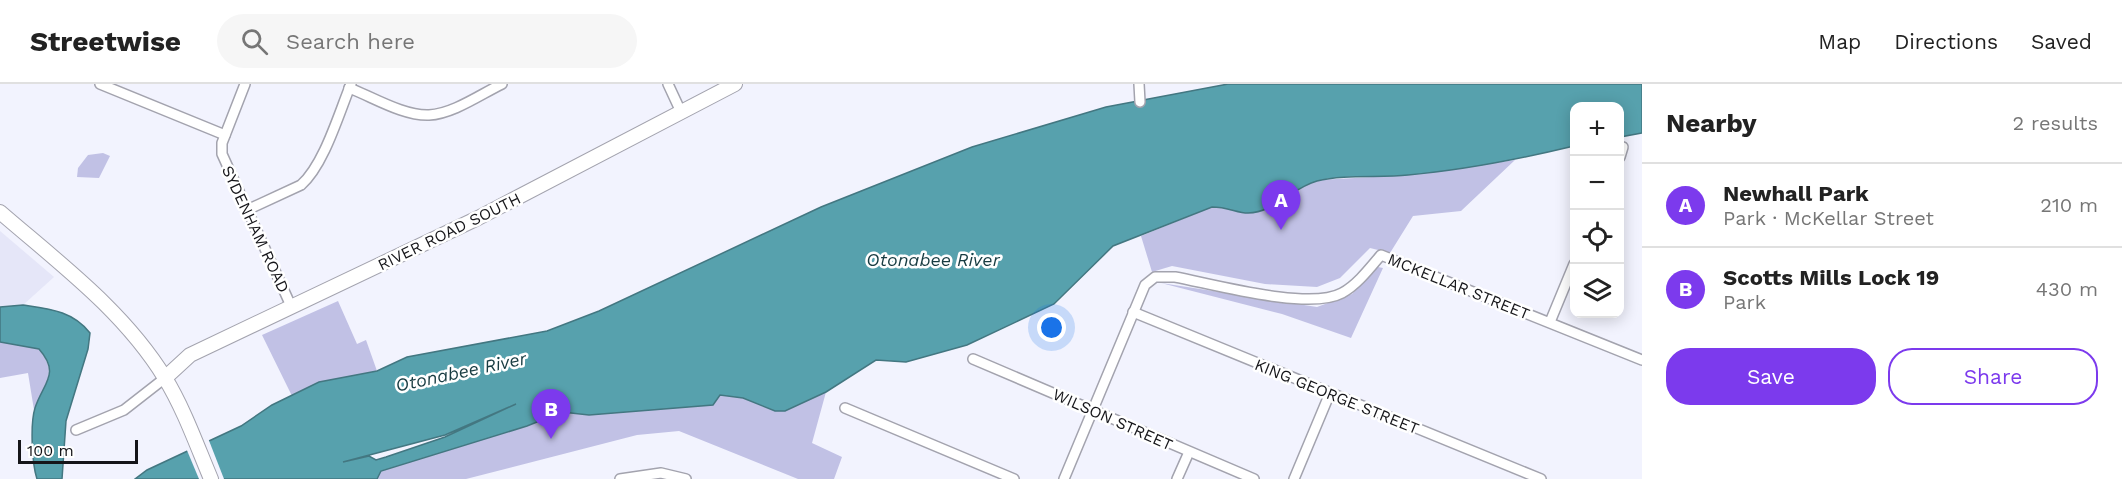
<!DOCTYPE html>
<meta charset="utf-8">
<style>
body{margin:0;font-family:"Work Sans",sans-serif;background:#f6f6f6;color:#222}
.controls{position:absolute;right:18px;top:18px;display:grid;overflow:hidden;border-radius:12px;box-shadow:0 3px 15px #0003}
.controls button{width:54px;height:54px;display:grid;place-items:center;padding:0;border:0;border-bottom:2px solid #e0e0e0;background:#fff;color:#222;font:30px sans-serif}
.scale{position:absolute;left:18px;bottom:15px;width:120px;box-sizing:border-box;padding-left:6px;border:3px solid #151519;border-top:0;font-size:16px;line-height:21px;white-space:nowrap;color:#151519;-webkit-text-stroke:4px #fff;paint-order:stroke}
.you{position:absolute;left:1052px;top:244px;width:21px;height:21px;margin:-15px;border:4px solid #fff;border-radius:50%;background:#1a73e8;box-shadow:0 0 0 9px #1a73e833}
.badge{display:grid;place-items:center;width:39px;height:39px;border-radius:50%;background:#7c3aed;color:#fff;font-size:20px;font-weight:700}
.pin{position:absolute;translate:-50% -50px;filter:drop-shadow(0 2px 3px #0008)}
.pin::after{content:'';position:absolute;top:32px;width:21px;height:18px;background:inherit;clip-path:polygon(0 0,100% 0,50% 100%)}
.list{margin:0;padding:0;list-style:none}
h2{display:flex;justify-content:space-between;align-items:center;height:78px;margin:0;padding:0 24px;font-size:26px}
h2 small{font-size:20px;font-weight:400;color:#767676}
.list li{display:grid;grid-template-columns:39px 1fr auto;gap:18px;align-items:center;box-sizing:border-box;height:84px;padding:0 24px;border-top:2px solid #e0e0e0}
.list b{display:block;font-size:22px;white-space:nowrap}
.list p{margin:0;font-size:20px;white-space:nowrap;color:#767676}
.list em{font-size:20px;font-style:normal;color:#767676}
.actions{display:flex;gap:12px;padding:18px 24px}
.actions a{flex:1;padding:14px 0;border:2px solid #7c3aed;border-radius:24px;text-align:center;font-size:21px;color:#7c3aed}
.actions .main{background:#7c3aed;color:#fff}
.icon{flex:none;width:33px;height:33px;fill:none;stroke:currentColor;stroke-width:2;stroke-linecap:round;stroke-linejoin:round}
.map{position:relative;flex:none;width:1642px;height:395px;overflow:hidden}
header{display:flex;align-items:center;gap:36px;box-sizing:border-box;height:84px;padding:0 30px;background:#fff;border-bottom:2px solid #e0e0e0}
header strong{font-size:28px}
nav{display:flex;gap:33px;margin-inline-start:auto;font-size:21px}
.search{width:420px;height:54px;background:#f6f6f6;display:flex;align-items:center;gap:15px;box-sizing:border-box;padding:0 21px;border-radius:33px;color:#767676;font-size:22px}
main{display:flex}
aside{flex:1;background:#fff}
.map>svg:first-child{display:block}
.built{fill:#e5e6f8}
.green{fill:#c1c1e5}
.water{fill:#57a1ad;stroke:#437781;stroke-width:1.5;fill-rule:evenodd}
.pier{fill:#f2f3fe}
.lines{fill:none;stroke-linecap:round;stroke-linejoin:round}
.street-casing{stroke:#a3a3ae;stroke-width:12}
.secondary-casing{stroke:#a3a3ae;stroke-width:16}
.street{stroke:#fff;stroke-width:9}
.secondary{stroke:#fff;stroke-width:14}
.labels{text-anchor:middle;stroke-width:5;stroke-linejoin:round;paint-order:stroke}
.street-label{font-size:16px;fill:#151519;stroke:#fff}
.water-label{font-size:18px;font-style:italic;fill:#173b41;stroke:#fff}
</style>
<header>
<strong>Streetwise</strong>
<div class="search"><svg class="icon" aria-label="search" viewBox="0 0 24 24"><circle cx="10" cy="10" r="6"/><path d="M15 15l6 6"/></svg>Search here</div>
<nav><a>Map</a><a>Directions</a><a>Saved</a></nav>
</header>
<main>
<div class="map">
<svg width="1642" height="395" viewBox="0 0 1642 395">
<rect width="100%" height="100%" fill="#f2f3fe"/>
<polygon class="built" points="0,147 54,193 23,221 0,223"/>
<g class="green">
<polygon points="103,69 110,72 99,94 77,93 78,84 88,71"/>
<polygon points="1515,76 1461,127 1413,132 1390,169 1370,164 1340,194 1317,203 1265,200 1172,182 1152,188 1141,152 1212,123 1228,123 1248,129 1278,119 1294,106 1318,96 1410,91"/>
<polygon points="1378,183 1383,184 1351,254 1282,230 1161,199 1317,223 1352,210"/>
<polygon points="338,217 357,260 366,256 377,287 319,298 292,312 262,251"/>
<path d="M0,258L39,265C58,288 46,302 34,326L28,289L0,294Z"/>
<polygon points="826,308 812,359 842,373 834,395 798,395 679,347 637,351 466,395 377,395 381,387 527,342 562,328 589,331 720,311 743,314 775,327 785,327"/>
</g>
<g class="water">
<path d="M1228,0H1642V49L1620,53V22H1574V62C1520,75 1464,86 1408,91C1380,94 1344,90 1317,97C1293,103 1274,129 1248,129C1237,129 1228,123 1212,123L1113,162L1054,220L967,261L906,278L876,276L826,308L785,327H775L743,314L720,311L713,321L589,331L562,328L527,342L381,387L377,395H135L147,386L241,342L272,321L319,298L377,287L407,273L547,247L599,227L821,123L972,63L1106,23ZM516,320L445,353L386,373L376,376L369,372L343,378L445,351Z"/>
<path d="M23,221C50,225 73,227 90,249L88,265L66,337L62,395H37C32,380 30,340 35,324C43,299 61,290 39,265L0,258V223Z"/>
</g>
<polygon class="pier" points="208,354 224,395 199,395 186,364"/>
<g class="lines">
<g class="street-casing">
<g id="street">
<polyline points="100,0 225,51"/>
<polyline points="245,0 222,59 222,70 291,222"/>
<polyline points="668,0 681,28"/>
<polyline points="1139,0 1140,18"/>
<path d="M349,4C373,13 403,32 429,31C453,30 481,10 502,0"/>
<polyline points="1620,73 1623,63"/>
<path d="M247,126L301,101C324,81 339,29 351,0"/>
<polyline points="1133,228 1541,395"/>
<polyline points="1550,238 1574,180"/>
<polyline points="973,275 1254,395"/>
<polyline points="845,324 1014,395"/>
<polyline points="76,346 124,326 165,294"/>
<polyline points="620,395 661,389 686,395"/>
<path d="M1064,395L1145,201L1155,193H1175C1213,200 1309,227 1342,209C1357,201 1370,184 1381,171L1642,276"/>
<polyline points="1177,395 1189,368"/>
<polyline points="1294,395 1330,309"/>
</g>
</g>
<g class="secondary-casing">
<g id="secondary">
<path d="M0,128C59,179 124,227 165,294C184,325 197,362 211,395"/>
<polyline points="165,294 190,271 478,134 735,0"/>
</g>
</g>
<use href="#street" class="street"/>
<use href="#secondary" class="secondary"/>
</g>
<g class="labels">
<g class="street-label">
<text transform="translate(256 145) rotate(65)" y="6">SYDENHAM ROAD</text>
<text transform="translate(449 147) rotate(-26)" y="6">RIVER ROAD SOUTH</text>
<text transform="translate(1459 202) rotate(22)" y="6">MCKELLAR STREET</text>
<text transform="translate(1337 312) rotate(22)" y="6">KING GEORGE STREET</text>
<text transform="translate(1113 335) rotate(24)" y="6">WILSON STREET</text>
</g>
<g class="water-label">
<text x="933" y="182">Otonabee River</text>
<text transform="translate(461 288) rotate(-12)" y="6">Otonabee River</text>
</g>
</g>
</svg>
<div class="controls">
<button>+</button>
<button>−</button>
<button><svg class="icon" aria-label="locate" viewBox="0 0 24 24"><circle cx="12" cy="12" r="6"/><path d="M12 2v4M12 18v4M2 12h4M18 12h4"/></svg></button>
<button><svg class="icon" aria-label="layers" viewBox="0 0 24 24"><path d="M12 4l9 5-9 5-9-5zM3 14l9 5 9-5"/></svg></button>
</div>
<div class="scale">100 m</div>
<div class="you"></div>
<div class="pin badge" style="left:1281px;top:146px">A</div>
<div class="pin badge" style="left:551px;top:355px">B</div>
</div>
<aside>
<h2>Nearby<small>2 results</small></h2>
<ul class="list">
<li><span class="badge">A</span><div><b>Newhall Park</b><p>Park · McKellar Street</p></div><em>210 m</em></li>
<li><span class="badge">B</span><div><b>Scotts Mills Lock 19</b><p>Park</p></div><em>430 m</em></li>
</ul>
<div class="actions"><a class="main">Save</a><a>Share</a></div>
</aside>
</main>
